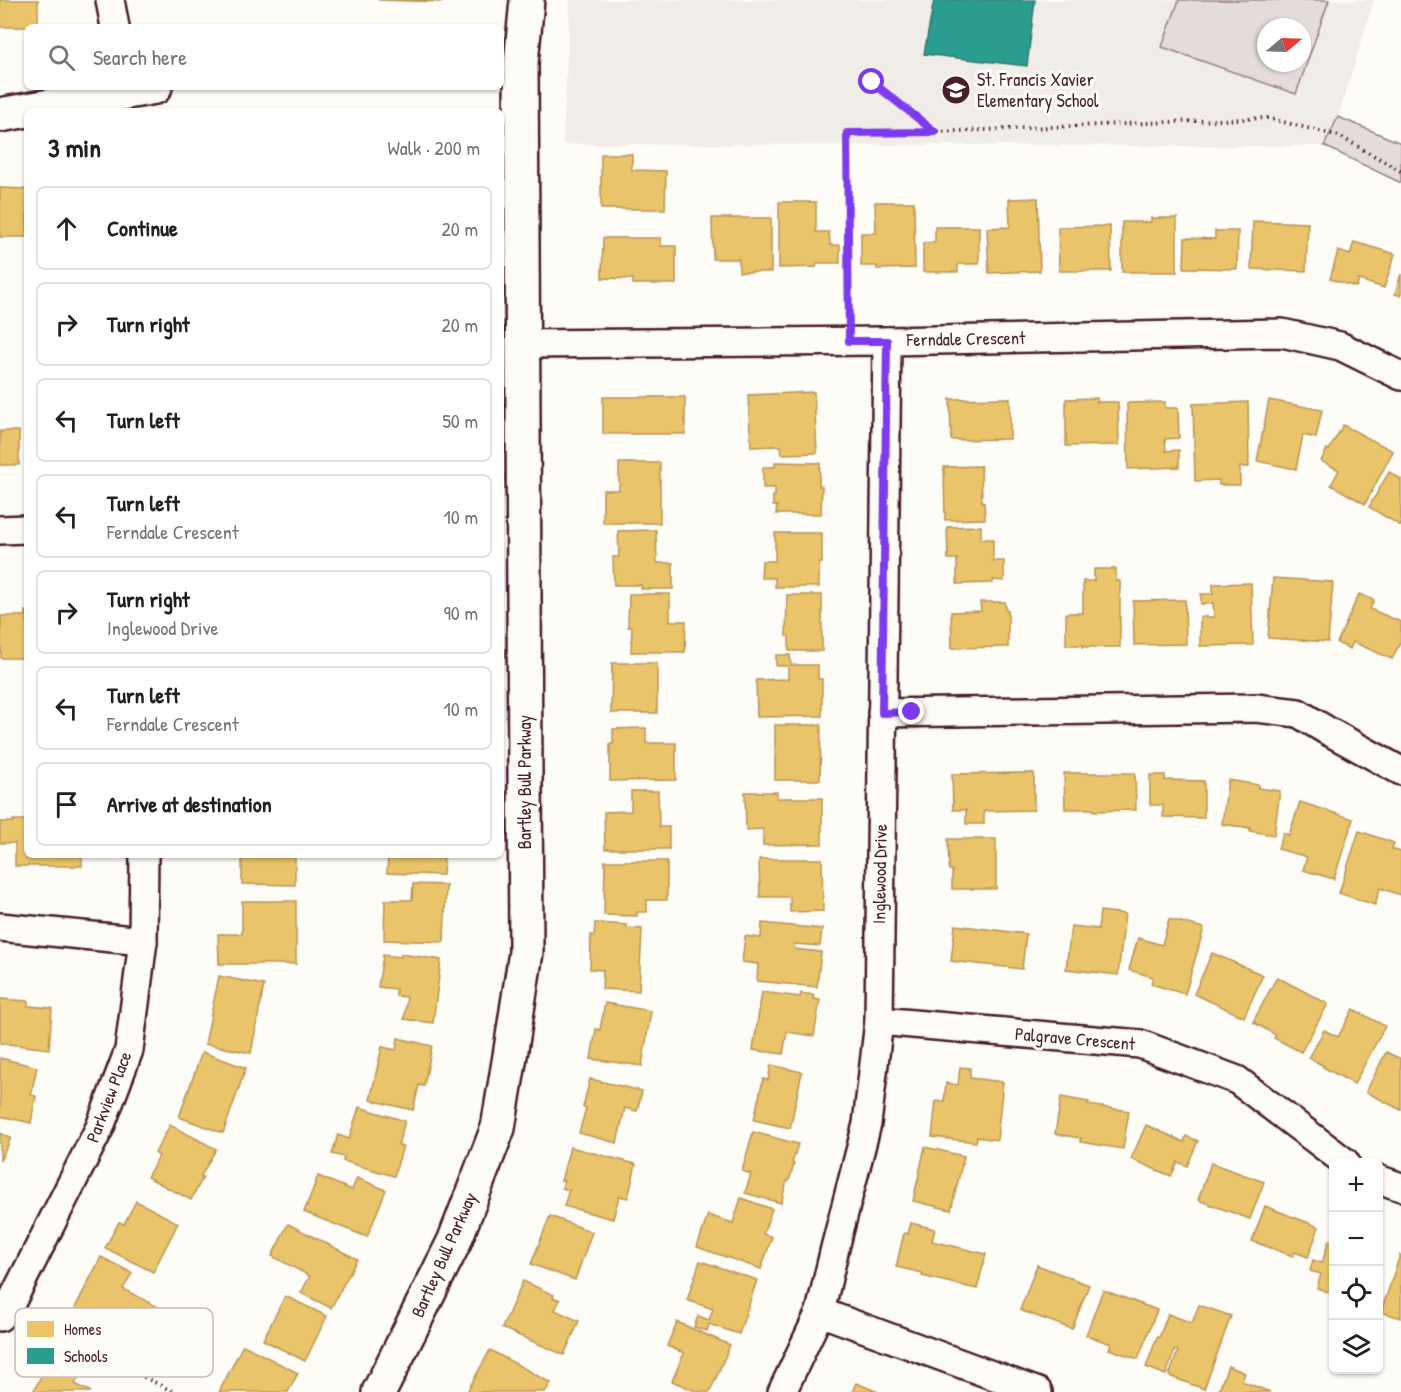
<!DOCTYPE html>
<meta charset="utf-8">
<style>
body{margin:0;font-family:"Patrick Hand",sans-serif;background:#f2f2f2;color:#202124}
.controls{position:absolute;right:18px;bottom:18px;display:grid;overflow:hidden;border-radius:9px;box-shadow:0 2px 4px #0004}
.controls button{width:54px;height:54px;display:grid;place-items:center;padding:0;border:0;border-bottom:2px solid #e0e0e0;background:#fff;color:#202124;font:30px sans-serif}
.compass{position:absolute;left:1257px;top:18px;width:54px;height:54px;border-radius:50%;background:#fff;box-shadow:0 2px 4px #0004;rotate:71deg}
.stop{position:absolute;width:18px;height:18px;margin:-14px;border:4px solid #7c3aed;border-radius:50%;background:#fff}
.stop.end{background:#7c3aed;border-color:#fff;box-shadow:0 2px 6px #0008}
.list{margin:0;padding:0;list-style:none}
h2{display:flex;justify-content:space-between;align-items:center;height:78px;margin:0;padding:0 24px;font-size:26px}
h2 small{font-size:20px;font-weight:400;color:#757577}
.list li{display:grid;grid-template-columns:39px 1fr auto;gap:18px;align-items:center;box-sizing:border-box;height:84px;margin:0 12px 12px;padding:0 12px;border:2px solid #e0e0e0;border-radius:9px}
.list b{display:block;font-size:22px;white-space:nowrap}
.list p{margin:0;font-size:20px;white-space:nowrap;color:#757577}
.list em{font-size:20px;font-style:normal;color:#757577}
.icon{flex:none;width:33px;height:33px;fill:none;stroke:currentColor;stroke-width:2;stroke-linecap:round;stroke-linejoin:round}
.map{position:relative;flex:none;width:1401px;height:1392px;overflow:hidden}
.search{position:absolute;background:#fff;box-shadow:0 2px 4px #0004;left:24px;top:24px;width:480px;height:66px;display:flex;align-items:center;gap:15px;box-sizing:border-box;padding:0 21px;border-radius:9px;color:#757577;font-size:22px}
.panel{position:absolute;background:#fff;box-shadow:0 2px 4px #0004;left:24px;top:108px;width:480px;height:750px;border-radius:9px}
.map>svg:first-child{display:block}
.built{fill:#f0ece8;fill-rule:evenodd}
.green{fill:#e3dcda;stroke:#967e82;stroke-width:1.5;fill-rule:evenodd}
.homes{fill:#e9c46a;stroke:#b99257;stroke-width:1.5}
.schools{fill:#2a9d8f;stroke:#347771;stroke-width:1.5}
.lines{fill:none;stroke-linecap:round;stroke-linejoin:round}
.minor-casing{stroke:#4a1f2b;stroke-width:32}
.tertiary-casing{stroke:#4a1f2b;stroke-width:38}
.path{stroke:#4a1f2b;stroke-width:4;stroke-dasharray:1.5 4.5;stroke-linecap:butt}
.minor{stroke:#fdfcf7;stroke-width:27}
.tertiary{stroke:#fdfcf7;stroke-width:33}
.route{stroke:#7c3aed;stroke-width:8}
.labels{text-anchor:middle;stroke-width:6;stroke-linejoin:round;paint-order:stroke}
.poi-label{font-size:18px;fill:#4a1f2b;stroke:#fdfcf7;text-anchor:start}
.street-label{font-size:18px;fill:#4a1f2b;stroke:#fdfcf7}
.key{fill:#fdfcf7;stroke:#c7baba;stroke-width:1.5}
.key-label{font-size:16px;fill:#4a1f2b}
</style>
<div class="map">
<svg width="1401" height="1392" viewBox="0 0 1401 1392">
<rect width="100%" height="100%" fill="#fdfcf7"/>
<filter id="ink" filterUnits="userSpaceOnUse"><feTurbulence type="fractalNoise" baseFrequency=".0167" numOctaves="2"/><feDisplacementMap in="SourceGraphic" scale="12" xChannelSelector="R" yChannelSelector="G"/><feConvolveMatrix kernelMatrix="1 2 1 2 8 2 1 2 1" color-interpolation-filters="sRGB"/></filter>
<g filter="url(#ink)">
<path class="built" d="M570,0H1374L1338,117L1324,146L563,144ZM1266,27H1302V63H1266Z"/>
<g class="green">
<path d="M1179,0H1329L1296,94L1162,47ZM1266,27H1302V63H1266Z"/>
<polygon points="1338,117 1401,143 1401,183 1324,146"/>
</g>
<g class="homes">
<rect x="0" y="0" width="38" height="27"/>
<polygon points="378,0 444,0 443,2"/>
<polygon points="601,154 632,154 632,170 666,171 665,209 601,209"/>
<polygon points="0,188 27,189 27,237 0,237"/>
<polygon points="1038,198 1040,271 989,273 987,228 1010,227 1009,199"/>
<polygon points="779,202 816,202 816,232 829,232 830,245 840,245 840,263 817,263 816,267 779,268"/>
<polygon points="875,202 914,202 915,268 877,269 877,266 861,266 861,233 876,233"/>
<polygon points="712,218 771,218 771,272 739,272 739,259 713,259"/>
<polygon points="1151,218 1177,218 1177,272 1122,272 1122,222 1151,222"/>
<polygon points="1253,221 1308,223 1306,271 1251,269"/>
<polygon points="1110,226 1111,271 1059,271 1058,227"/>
<polygon points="935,227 979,227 979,264 958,264 958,272 923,272 923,243 935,242"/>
<polygon points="1215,231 1238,231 1237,269 1184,268 1185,238 1215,239"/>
<polygon points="603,238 661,238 661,246 676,246 676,284 633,284 633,279 602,278"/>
<polygon points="1354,242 1395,254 1384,288 1359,280 1356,287 1330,279 1338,251 1350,255"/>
<polygon points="1401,274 1401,296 1395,294"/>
<polygon points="814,392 817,453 782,454 781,446 751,447 748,395"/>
<rect x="603" y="397" width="82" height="37"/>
<polygon points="1010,398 1010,439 951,440 950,399"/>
<polygon points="1097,398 1097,402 1118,402 1119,445 1066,446 1066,399"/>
<polygon points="1269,400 1322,410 1316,438 1303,435 1296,469 1257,461"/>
<polygon points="1165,402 1165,408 1178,408 1179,438 1165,439 1166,451 1179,450 1179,467 1128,469 1127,403"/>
<polygon points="1248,402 1249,467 1240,467 1240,485 1219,485 1219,480 1195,481 1193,404"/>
<polygon points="1343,425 1393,451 1365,504 1331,485 1339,470 1321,461 1327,449 1329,450"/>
<rect x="0" y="431" width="19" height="34"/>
<polygon points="775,462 820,463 819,486 822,486 821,514 776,514 777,506 773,506 773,496 775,496 775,488 763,488 763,467 775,467"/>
<polygon points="619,463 660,463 660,523 603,523 603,490 619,490"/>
<polygon points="981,466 982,502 984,502 985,519 945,520 944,467"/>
<polygon points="1389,472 1401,479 1401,526 1369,507"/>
<polygon points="981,526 981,539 993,539 993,561 1004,561 1004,581 993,580 993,583 957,584 957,559 948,559 947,527"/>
<polygon points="656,530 657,563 673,563 673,589 641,589 641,585 614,585 613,557 619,557 618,531"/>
<polygon points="775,533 822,533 822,563 819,563 819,587 775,587 775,578 761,578 762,561 775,561"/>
<polygon points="1094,569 1116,569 1116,581 1120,581 1120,647 1083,647 1084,645 1066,645 1066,613 1083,613 1083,581 1094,581"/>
<polygon points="1273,578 1333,582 1328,642 1268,638"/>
<polygon points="1251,583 1253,645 1200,646 1200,617 1214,617 1213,603 1201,604 1201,594 1213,594 1213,584"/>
<polygon points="629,594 670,594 670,621 686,621 685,652 631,652 632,627 628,627"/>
<polygon points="1359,594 1374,600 1370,609 1401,622 1401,641 1392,659 1353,642 1350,649 1337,643"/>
<polygon points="787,595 822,595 822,651 789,651 789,636 786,636"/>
<polygon points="1185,600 1186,644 1134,645 1133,601"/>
<polygon points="980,602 1005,602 1006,610 1008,610 1008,647 952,648 951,612 981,611"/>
<polygon points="25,611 27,611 27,658 1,658 1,616 25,616"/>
<polygon points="776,655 790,655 791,665 818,665 818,679 822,679 822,716 757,717 756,680 788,679 788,666 776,666"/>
<polygon points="612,663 657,663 657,713 611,713"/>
<polygon points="775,725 821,725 820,780 775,780"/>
<polygon points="646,728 646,743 676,743 676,780 610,781 610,744 613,744 613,729"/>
<polygon points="1034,773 1034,810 984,811 984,824 966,824 966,810 953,810 952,774"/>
<polygon points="1064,773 1135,773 1136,810 1094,811 1093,809 1065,809"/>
<polygon points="1150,775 1165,775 1165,780 1204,781 1204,818 1163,817 1163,805 1150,805"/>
<polygon points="1228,780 1259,785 1258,788 1280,791 1274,835 1250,831 1250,828 1222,824"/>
<polygon points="631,791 658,791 659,827 669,827 669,849 605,849 604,812 631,811"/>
<polygon points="745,792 777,792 777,798 822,798 822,844 763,845 763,829 746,830"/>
<polygon points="1300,802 1353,819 1334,879 1303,870 1307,857 1278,849 1283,833 1289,835"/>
<polygon points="13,820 27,820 27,855 82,855 82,866 15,866 15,843 0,843 0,822 14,822"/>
<polygon points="1359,831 1394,843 1392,849 1401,852 1401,895 1380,888 1375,905 1339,893"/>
<polygon points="948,839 996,839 996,889 952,889 952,870 949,870"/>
<polygon points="242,855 295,855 295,885 242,884"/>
<polygon points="388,855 444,855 443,875 387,873"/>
<polygon points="759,859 822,859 823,911 790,912 790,897 760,897"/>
<polygon points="605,861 667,861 667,900 647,900 647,912 637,912 637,916 604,915"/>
<polygon points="413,884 446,885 444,942 384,940 385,900 412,900"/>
<polygon points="242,901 296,901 296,964 219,964 218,934 242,934"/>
<polygon points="1100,911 1125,914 1118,975 1066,969 1071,926 1098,929"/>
<polygon points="1169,919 1204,928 1185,994 1151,984 1153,977 1129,970 1138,938 1162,945"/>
<polygon points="595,923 627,925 627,928 642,929 639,991 602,989 603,970 590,969 591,935 594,936"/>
<polygon points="762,923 822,929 820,946 795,944 794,949 821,952 817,987 757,981 758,964 742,962 745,936 761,938"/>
<polygon points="955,925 1026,934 1022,969 951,961"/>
<polygon points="1212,953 1263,975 1244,1017 1194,994"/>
<polygon points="401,954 441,960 433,1023 404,1019 407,997 396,996 396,989 378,987 383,955 401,957"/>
<polygon points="219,976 264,985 251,1053 205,1044"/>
<polygon points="1277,977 1328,1004 1301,1052 1274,1038 1276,1035 1253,1022"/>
<polygon points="762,992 800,997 801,993 814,995 813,999 820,1000 814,1036 787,1032 783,1054 753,1050"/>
<polygon points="0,999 28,1001 28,1006 52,1008 49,1049 0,1043"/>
<polygon points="605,1003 651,1011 642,1066 591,1059 596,1029 600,1030"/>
<polygon points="1353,1009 1385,1026 1354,1084 1323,1067 1324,1066 1309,1058 1324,1030 1338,1037"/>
<polygon points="398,1038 432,1046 424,1086 419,1085 413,1110 370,1100 382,1047 396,1050"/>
<polygon points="202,1052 246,1068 223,1133 179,1117"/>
<polygon points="1386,1052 1401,1059 1401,1110 1366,1092"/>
<polygon points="0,1058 37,1067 31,1095 36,1096 31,1123 0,1116"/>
<polygon points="771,1065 802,1072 790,1128 754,1120 763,1079 768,1080"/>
<polygon points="960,1067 970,1068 970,1078 1003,1082 997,1140 977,1137 976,1142 932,1137 936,1101 944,1102 946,1083 958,1085"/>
<polygon points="590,1079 642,1091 637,1111 625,1108 617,1143 579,1133 586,1108 583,1107"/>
<polygon points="1061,1097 1089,1102 1088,1105 1129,1111 1123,1149 1080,1142 1081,1138 1055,1134"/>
<polygon points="359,1107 405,1121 398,1145 403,1146 394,1176 343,1161 344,1157 332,1154 338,1135 349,1139"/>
<polygon points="170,1125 216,1149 201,1176 203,1177 191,1200 147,1177 159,1156 155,1153"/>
<polygon points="1146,1125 1184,1142 1186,1136 1198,1141 1187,1166 1178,1162 1171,1176 1131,1159"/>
<polygon points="753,1132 798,1144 792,1163 794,1164 789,1181 787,1181 781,1203 745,1193 751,1174 742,1171"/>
<polygon points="0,1133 11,1138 0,1161"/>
<polygon points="570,1147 636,1164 628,1198 619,1196 613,1219 564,1206 569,1190 562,1188 564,1181 561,1181"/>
<polygon points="925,1147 964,1156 951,1210 913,1201"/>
<polygon points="1211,1163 1264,1182 1250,1219 1198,1200"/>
<polygon points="318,1176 352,1190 357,1178 386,1190 367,1237 304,1212"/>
<polygon points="741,1198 772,1209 763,1234 772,1237 761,1269 697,1247 708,1215 733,1223"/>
<polygon points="136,1201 178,1223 153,1272 105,1248 119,1222 124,1224"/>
<polygon points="1265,1206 1319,1227 1308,1257 1295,1252 1293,1256 1252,1241"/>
<polygon points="550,1216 592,1232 575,1280 531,1264"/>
<polygon points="911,1223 935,1229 932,1241 986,1254 977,1289 922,1276 923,1273 896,1267 904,1233 908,1234"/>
<polygon points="288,1224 357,1259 331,1308 301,1293 310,1276 272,1256"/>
<polygon points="1329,1240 1334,1242 1334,1294 1317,1288 1321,1274 1310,1271 1313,1260 1322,1263"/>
<polygon points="1400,1255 1401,1256 1401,1318 1381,1312"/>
<polygon points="101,1257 132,1273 123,1289 160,1308 142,1345 74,1310"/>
<polygon points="700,1261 757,1280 739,1334 709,1324 707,1331 694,1327 698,1316 709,1320 713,1309 687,1300"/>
<polygon points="1037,1265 1089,1285 1072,1329 1020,1310"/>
<polygon points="523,1281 554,1295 553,1297 560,1300 555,1310 579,1321 564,1355 502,1328"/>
<polygon points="1103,1290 1157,1310 1138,1359 1109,1349 1111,1344 1086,1335"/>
<polygon points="285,1296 327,1316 305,1361 263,1340"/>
<polygon points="1199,1305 1231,1316 1204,1389 1169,1376 1178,1351 1175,1350 1166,1375 1146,1367 1157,1337 1159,1338 1168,1314 1192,1323"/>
<polygon points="677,1322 730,1345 710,1392 698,1392 672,1381 684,1353 667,1346"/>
<polygon points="243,1345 298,1373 288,1392 219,1392"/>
<polygon points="490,1350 551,1383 545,1392 467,1392"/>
<polygon points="54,1351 84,1366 75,1384 91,1392 33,1392"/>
<polygon points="1228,1366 1245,1373 1242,1381 1270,1392 1218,1392"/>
<polygon points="856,1383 878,1392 852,1392"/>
</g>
<polygon class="schools" points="934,0 1035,0 1027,66 924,54"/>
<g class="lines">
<g class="minor-casing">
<g id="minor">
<polyline points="110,0 115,27"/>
<polyline points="522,344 887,341 1282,333 1340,346 1401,376"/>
<polyline points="0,530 27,529"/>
<polyline points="882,713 1256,708 1298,713 1326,730 1401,771"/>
<polyline points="0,927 143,941"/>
<polyline points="879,1021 1140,1044 1237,1080 1345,1162"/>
<polyline points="1378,1179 1401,1187"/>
<polyline points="820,1312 1038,1392"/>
<polyline points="0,1317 12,1301 100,1127 129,1050 143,941 144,855"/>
<polyline points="782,1392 820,1312 835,1248 867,1124 879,1021 887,341"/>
</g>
</g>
<g class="tertiary-casing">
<g id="tertiary">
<polyline points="0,115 155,87"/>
<polyline points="379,1392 454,1242 498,1128 510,1056 526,952 521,63 527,0"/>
</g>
</g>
<g class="path">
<polyline points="872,82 935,131"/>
<polyline points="849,313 847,133 935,132 1267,118 1339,136 1401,171"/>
<polyline points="31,1321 174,1392"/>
</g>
<use href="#minor" class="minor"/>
<use href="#tertiary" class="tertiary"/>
</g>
</g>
<g class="lines" filter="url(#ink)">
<polyline class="route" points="872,82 935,132 847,133 849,341 887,341 882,713 912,712"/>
</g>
<defs>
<g id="school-disc" transform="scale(1.5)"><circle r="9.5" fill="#4a1f2b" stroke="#fdfcf7"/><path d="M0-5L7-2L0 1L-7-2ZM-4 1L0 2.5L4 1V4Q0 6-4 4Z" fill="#fff"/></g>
</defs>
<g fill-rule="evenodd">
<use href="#school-disc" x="956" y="90"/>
</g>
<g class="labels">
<g class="poi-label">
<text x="977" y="86">St. Francis Xavier<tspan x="977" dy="21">Elementary School</tspan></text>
</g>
<g class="street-label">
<text transform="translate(966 339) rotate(-1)" y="6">Ferndale Crescent</text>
<text transform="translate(525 782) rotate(-90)" y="6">Bartley Bull Parkway</text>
<text transform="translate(880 874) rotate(-89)" y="6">Inglewood Drive</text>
<text transform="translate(1075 1039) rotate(5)" y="6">Palgrave Crescent</text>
<text transform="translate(109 1097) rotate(-69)" y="6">Parkview Place</text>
<text transform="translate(444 1255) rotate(-66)" y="6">Bartley Bull Parkway</text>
</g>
</g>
<rect x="15" y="1308" width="198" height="69" rx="9" class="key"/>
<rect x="27" y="1321" width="27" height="16" fill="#e9c46a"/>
<rect x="27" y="1348" width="27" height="16" fill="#2a9d8f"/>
<g class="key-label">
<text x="64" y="1335">Homes</text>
<text x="64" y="1362">Schools</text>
</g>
</svg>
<div class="controls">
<button>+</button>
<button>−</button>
<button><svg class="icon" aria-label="locate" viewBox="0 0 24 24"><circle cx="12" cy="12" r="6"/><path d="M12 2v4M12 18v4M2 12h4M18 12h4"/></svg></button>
<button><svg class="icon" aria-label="layers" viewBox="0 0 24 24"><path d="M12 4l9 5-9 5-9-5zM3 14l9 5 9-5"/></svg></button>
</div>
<svg class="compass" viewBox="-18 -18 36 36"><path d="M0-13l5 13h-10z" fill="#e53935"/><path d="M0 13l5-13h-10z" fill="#757577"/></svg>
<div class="stop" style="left:872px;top:82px"></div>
<div class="stop end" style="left:912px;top:712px"></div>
<div class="search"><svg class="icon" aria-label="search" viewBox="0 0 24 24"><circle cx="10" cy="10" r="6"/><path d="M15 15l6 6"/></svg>Search here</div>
<section class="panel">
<h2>3 min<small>Walk · 200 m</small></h2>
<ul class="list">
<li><svg class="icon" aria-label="ahead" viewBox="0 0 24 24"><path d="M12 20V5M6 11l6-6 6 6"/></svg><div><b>Continue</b></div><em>20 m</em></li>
<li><svg class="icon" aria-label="right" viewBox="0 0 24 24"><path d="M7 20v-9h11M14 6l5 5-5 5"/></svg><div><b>Turn right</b></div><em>20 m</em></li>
<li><svg class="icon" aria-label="left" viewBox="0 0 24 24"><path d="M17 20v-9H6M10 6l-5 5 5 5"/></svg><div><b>Turn left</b></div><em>50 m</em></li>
<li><svg class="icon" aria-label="left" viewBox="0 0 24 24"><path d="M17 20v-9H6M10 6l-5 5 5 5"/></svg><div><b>Turn left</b><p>Ferndale Crescent</p></div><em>10 m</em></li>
<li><svg class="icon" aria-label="right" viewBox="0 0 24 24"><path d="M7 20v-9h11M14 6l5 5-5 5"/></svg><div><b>Turn right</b><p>Inglewood Drive</p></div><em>90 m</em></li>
<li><svg class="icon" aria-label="left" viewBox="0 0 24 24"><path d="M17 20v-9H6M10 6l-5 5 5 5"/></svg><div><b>Turn left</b><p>Ferndale Crescent</p></div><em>10 m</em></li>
<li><svg class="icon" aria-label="arrive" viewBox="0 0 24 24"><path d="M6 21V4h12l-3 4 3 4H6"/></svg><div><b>Arrive at destination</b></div></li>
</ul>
</section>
</div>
